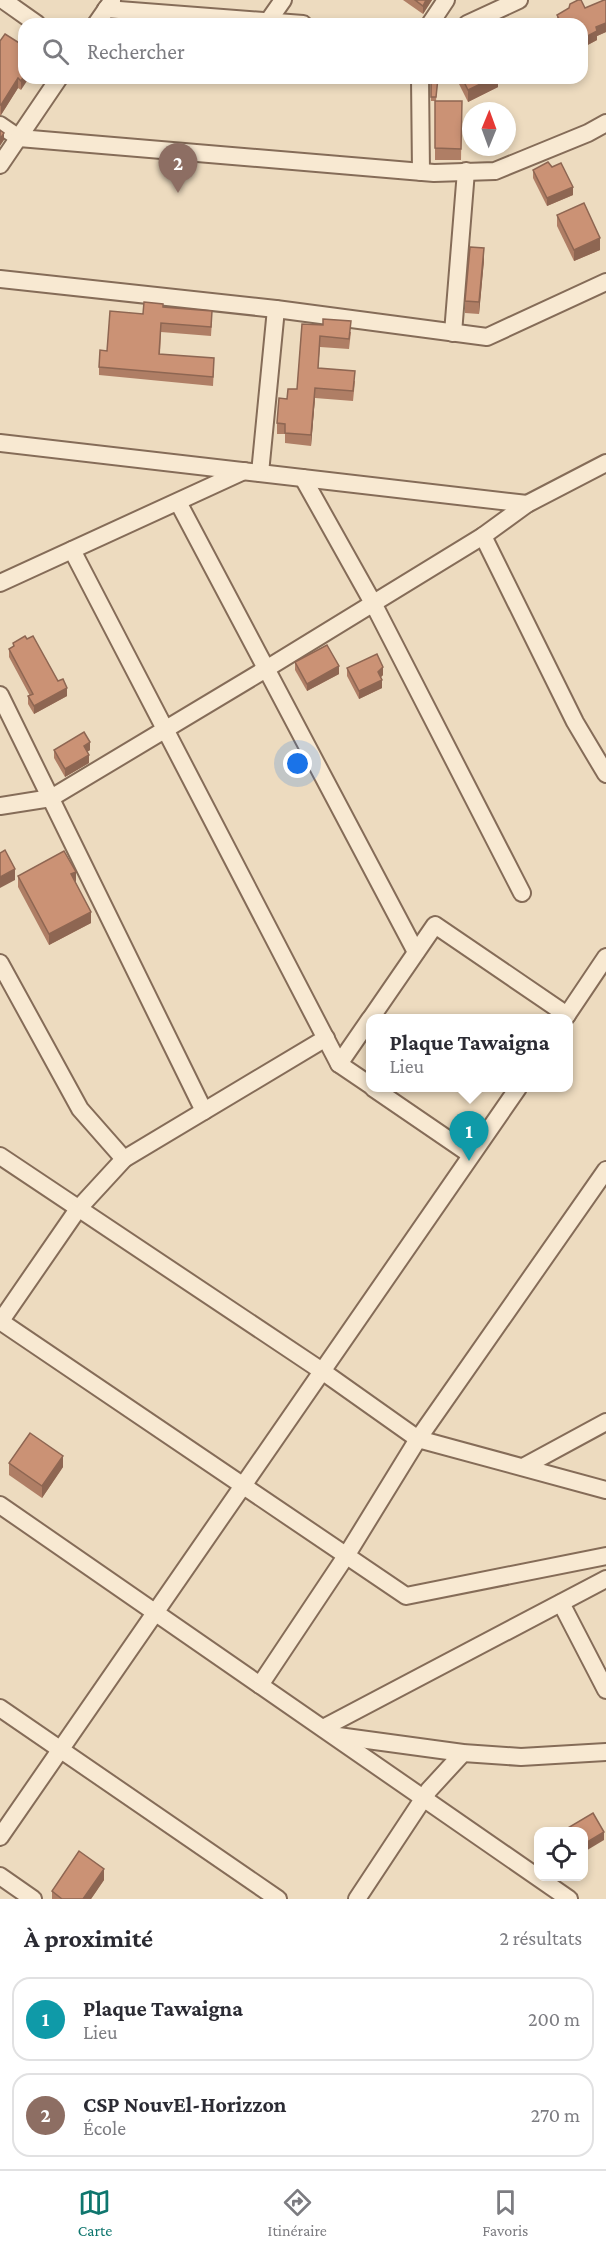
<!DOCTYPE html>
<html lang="fr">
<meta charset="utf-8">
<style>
body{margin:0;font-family:"Crimson Pro",serif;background:#f7f7f7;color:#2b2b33}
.controls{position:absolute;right:18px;bottom:18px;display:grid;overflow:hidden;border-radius:12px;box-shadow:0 3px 9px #0003}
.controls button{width:54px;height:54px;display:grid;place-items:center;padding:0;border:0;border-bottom:2px solid #e1e1e2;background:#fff;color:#2b2b33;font:30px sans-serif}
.compass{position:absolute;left:462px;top:102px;width:54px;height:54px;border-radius:50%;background:#fff;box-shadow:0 3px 9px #0003;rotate:1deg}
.you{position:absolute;left:298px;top:764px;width:21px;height:21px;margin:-15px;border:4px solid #fff;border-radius:50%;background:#1a73e8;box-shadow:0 0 0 9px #1a73e833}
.badge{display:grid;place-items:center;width:39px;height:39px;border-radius:50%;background:#0f766e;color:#fff;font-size:20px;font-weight:700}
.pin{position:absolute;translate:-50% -50px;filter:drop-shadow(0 2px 3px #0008)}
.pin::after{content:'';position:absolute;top:32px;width:21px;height:18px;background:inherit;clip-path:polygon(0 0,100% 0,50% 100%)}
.popup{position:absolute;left:366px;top:1014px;width:207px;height:78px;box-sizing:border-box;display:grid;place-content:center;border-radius:12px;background:#fff;filter:drop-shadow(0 2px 4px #0005);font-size:20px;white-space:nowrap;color:#7c7c81}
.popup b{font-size:22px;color:#2b2b33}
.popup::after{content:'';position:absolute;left:50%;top:100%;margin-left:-12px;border:12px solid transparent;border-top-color:#fff}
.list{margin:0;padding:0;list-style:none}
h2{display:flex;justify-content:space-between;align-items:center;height:78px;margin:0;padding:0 24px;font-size:26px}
h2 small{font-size:20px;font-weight:400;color:#7c7c81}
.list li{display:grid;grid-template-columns:39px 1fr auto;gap:18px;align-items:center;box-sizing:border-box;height:84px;margin:0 12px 12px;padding:0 12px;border:2px solid #e1e1e2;border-radius:18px}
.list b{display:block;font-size:22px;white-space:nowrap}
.list p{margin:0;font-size:20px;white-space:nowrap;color:#7c7c81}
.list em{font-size:20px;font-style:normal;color:#7c7c81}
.icon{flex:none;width:33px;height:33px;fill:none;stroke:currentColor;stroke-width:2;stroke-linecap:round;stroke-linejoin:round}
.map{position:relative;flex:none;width:606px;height:1899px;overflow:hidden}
.search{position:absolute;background:#fff;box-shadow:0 3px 9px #0003;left:18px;right:18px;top:18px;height:66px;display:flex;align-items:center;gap:15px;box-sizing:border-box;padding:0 21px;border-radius:18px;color:#7c7c81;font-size:22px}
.sheet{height:270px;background:#fff}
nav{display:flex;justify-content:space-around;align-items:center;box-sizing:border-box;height:84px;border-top:2px solid #e1e1e2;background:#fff;font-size:16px;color:#7c7c81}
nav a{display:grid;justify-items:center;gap:3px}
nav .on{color:#0f766e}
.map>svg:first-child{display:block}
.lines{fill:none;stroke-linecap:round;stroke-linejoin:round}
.minor-casing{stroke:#856c58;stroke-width:20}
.minor{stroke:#f8e9d2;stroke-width:16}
.wall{fill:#af7e65}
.shaded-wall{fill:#8e6652}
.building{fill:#cb9275;stroke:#8e6652;stroke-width:1.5}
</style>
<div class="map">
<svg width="606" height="1899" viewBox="0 0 606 1899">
<rect width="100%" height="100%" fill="#eddbbf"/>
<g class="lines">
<g class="minor-casing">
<g id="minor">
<polyline points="3,0 37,24"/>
<polyline points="106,9 303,24"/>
<polyline points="269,20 283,0"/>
<polyline points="96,24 112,1"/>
<polyline points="430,24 446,0"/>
<polyline points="467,24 519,0"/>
<polyline points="420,78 421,172"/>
<polyline points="0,125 19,138 434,173 495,171 588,133 606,123"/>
<polyline points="0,165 59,78"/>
<polyline points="0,279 276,309 487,337 606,282"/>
<polyline points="453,333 466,171"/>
<polyline points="0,443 527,504"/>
<polyline points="260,473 276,309"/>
<polyline points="303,478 373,603 522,893"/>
<polyline points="178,502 416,952"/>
<polyline points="483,536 575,722 606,774"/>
<polyline points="72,550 339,1064 370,1085"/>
<polyline points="0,583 244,471"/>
<polyline points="0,695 204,1111"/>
<polyline points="0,806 51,798 266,669 483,536 527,504 606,463"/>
<polyline points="0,963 80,1109 124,1159"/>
<polyline points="371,1018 435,925 567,1015"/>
<polyline points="565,1018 606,957"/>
<polyline points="339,1064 370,1019"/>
<polyline points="373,1088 471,1155"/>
<polyline points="0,1156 322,1371 418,1439 606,1490"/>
<polyline points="0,1321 406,1596 606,1556"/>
<polyline points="0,1322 78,1209 124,1159 326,1038"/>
<polyline points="523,1467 606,1422"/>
<polyline points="0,1505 569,1899"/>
<polyline points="561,1603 606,1690"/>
<polyline points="260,1685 346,1556 418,1439 606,1170"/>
<polyline points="0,1708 278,1899"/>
<polyline points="323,1728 606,1579"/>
<polyline points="338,1736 463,1753 521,1757 606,1752"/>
<polyline points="0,1837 518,1088"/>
<polyline points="0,1876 33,1899"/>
<polyline points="357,1899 429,1790 463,1753"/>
</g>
</g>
<use href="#minor" class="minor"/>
</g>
<g class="wall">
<polygon points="403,0 432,0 423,14"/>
<polygon points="606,0 606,32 597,36 597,40 582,48 582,24 557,24 557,15 585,8"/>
<polygon points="0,41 24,46 21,90 18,88 1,115 0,115"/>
<polygon points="431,78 438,78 436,101 462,101 461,160 435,160 435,101 431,101"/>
<polygon points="456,78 498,78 498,87 468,102"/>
<polygon points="533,170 573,195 547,206 533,178"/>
<polygon points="557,215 600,250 574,261 557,226"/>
<polygon points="484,260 479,314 465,313 465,301"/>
<polygon points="163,308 212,320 211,336 161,332 160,354 214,366 213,386 99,375 99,367 107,351 143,314"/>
<polygon points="302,324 351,332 349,349 320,347 318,368 355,381 353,401 315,398 311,446 285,443 285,434 277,434 277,423 287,399 297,389"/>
<polygon points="27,639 58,681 67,696 34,714 28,704 28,696 30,696 9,657 9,649 13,647 13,643"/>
<polygon points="295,662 339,674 307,691 295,670"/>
<polygon points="347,668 383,675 381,677 382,688 359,699 347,676"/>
<polygon points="54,750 90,750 87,752 89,763 65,777 54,758"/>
<polygon points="18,876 76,883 91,923 49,945 18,887"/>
<polygon points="9,1463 63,1467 42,1498 9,1475"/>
<polygon points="104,1880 91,1899 52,1899 52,1891"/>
</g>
<g class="shaded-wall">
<polygon points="426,0 432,0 423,14 423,6"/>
<polygon points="606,23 606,32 597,36 597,40 582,48 582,39 596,27"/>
<polygon points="24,76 24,78 29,78 21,90 21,81"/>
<polygon points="18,78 18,88 1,115 1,105"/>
<polygon points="493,78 498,78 498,87 468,102 468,90"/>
<polygon points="4,133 4,140 0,146 0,139"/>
<polygon points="573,187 573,195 547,206 547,198"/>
<polygon points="600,238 600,250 574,261 574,250"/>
<polygon points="484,248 484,260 479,314 479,302"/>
<polygon points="315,388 315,398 311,446 311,435"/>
<polygon points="339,666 339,674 307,691 307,684"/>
<polygon points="383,667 383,675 378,680 378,672"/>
<polygon points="382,680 382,688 359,699 359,691"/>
<polygon points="67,688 67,696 34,714 34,706"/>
<polygon points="90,742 90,750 84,754 84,746"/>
<polygon points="89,755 89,763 65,777 65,769"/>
<polygon points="15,869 15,880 0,888 0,877"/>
<polygon points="76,872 76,883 71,874"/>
<polygon points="91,912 91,923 49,945 49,934"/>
<polygon points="63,1456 63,1467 42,1498 42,1486"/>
<polygon points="604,1832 604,1840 584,1852 584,1844"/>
<polygon points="104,1869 104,1880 91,1899 83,1899"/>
</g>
<g class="building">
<polygon points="415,0 426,0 423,6"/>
<polygon points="578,0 581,0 585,8 604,0 606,0 606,23 596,27 597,31 582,39 582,24 562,24 557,15 569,8 570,4"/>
<polygon points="5,34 24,46 24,76 21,81 18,78 1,105 0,105 0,41"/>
<polygon points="431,78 438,78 436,97 431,97"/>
<polygon points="462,78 493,78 468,90"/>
<polygon points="435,101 462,101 461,149 435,148"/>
<polygon points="0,130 4,133 0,139"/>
<polygon points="548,162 552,167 561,163 573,187 547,198 533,170"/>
<polygon points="584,203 600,238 574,250 557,215"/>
<polygon points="470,247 484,248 479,302 465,301"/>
<polygon points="144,302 163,304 163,307 212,311 211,327 161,323 159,354 214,358 213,377 99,367 100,350 107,351 110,311 143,314"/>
<polygon points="323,319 351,321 349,339 320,336 318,368 355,371 353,391 315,388 311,435 285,433 285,424 277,423 279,398 287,399 288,389 297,389 302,324 323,325"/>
<polygon points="25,636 27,639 33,636 58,681 63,679 67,688 34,706 28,696 33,694 9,649 14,646 13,643"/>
<polygon points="327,645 339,666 307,684 295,662"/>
<polygon points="377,654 383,667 378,672 382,680 359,691 347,668"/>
<polygon points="84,732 90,742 84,746 89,755 65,769 54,750"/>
<polygon points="5,850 15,869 0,877 0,853"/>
<polygon points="64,851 76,872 71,874 91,912 49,934 18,876"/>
<polygon points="30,1433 63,1456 42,1486 9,1463"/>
<polygon points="593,1813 604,1832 584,1844 584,1832 561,1832"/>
<polygon points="79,1851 104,1869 83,1899 62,1899 52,1891"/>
</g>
</svg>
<div class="controls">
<button><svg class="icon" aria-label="locate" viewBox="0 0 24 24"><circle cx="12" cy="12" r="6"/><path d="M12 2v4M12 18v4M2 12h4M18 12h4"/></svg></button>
</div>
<svg class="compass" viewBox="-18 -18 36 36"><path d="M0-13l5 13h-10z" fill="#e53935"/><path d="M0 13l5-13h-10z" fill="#7c7c81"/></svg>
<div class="you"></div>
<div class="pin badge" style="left:469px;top:1161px;background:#0f9aa8">1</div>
<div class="popup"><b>Plaque Tawaigna</b>Lieu</div>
<div class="pin badge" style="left:178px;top:193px;background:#8d6e63">2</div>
<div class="search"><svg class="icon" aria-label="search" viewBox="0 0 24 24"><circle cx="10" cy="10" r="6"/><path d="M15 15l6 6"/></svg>Rechercher</div>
</div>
<section class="sheet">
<h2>À proximité<small>2 résultats</small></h2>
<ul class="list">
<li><span class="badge" style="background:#0f9aa8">1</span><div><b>Plaque Tawaigna</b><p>Lieu</p></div><em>200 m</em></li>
<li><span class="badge" style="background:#8d6e63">2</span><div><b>CSP NouvEl-Horizzon</b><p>École</p></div><em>270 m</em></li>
</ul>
</section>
<nav>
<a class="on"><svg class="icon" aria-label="map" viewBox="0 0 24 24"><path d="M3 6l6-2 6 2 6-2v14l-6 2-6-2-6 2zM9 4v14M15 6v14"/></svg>Carte</a>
<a><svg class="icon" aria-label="directions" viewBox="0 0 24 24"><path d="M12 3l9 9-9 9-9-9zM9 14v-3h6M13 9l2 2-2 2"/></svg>Itinéraire</a>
<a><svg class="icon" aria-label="saved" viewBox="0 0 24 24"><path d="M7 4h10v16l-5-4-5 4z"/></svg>Favoris</a>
</nav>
